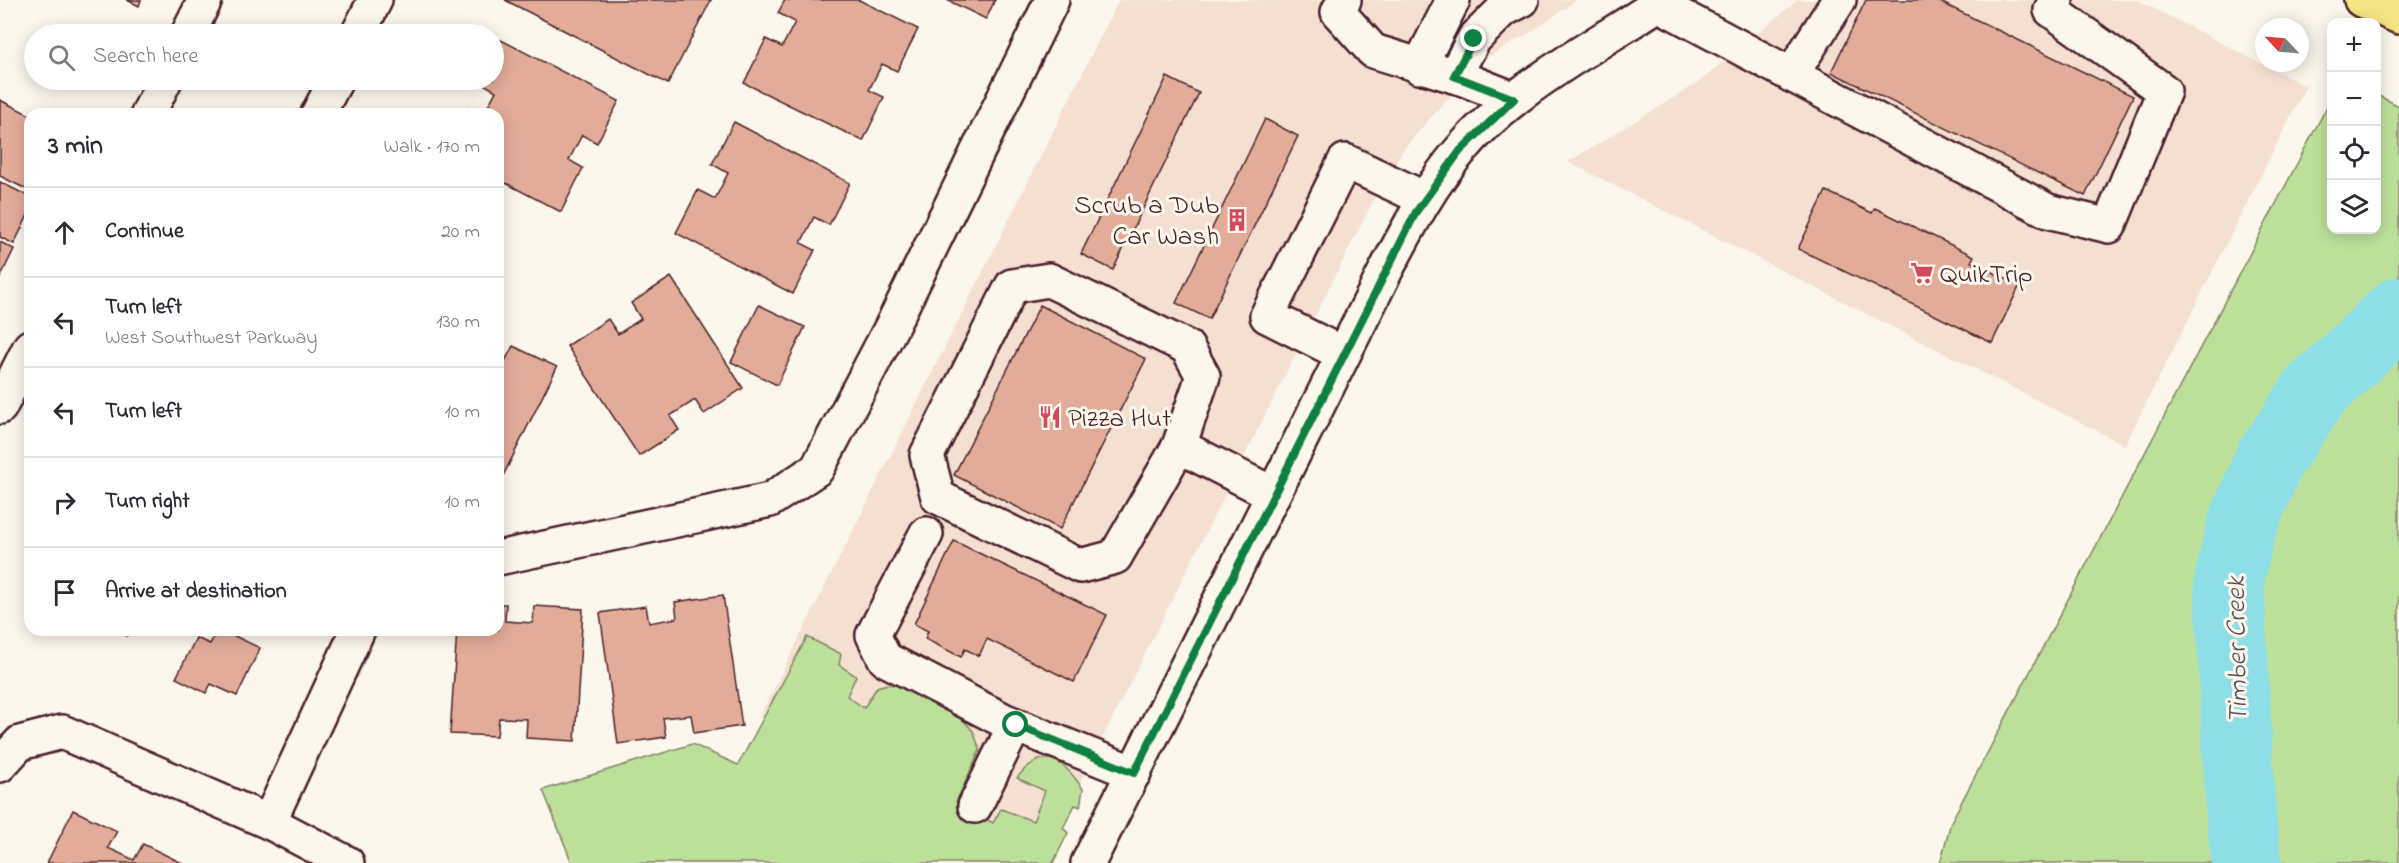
<!DOCTYPE html>
<meta charset="utf-8">
<style>
body{margin:0;font-family:"Indie Flower",sans-serif;background:#f7f7f7;color:#2b2b33}
.controls{position:absolute;right:18px;top:18px;display:grid;overflow:hidden;border-radius:12px;box-shadow:0 3px 15px #0003}
.controls button{width:54px;height:54px;display:grid;place-items:center;padding:0;border:0;border-bottom:2px solid #e1e1e2;background:#fff;color:#2b2b33;font:30px sans-serif}
.compass{position:absolute;left:2255px;top:18px;width:54px;height:54px;border-radius:50%;background:#fff;box-shadow:0 3px 15px #0003;rotate:296deg}
.stop{position:absolute;width:18px;height:18px;margin:-14px;border:4px solid #0b8043;border-radius:50%;background:#fff}
.stop.end{background:#0b8043;border-color:#fff;box-shadow:0 2px 6px #0008}
.list{margin:0;padding:0;list-style:none}
h2{display:flex;justify-content:space-between;align-items:center;height:78px;margin:0;padding:0 24px;font-size:26px}
h2 small{font-size:20px;font-weight:400;color:#7c7c81}
.list li{display:grid;grid-template-columns:39px 1fr auto;gap:18px;align-items:center;box-sizing:border-box;height:90px;padding:0 24px;border-top:2px solid #e1e1e2}
.list b{display:block;font-size:22px;white-space:nowrap}
.list p{margin:0;font-size:20px;white-space:nowrap;color:#7c7c81}
.list em{font-size:20px;font-style:normal;color:#7c7c81}
.icon{flex:none;width:33px;height:33px;fill:none;stroke:currentColor;stroke-width:2;stroke-linecap:round;stroke-linejoin:round}
.map{position:relative;flex:none;width:2399px;height:863px;overflow:hidden}
.search{position:absolute;background:#fff;box-shadow:0 3px 15px #0003;left:24px;top:24px;width:480px;height:66px;display:flex;align-items:center;gap:15px;box-sizing:border-box;padding:0 21px;border-radius:33px;color:#7c7c81;font-size:22px}
.panel{position:absolute;background:#fff;box-shadow:0 3px 15px #0003;left:24px;top:108px;width:480px;height:528px;border-radius:18px}
.map>svg:first-child{display:block}
.built{fill:#f4e0d3}
.green{fill:#bce09a;stroke:#838062;stroke-width:1.5}
.lines{fill:none;stroke-linecap:round;stroke-linejoin:round}
.river{stroke:#8ddee6;stroke-width:70}
.building{fill:#e2ac98;stroke:#4a1f2b;stroke-width:1.5}
.minor-casing{stroke:#4a1f2b;stroke-width:38}
.major-casing{stroke:#4a1f2b;stroke-width:38}
.minor{stroke:#fbf7ec;stroke-width:33}
.major{stroke:#f6e381;stroke-width:33}
.route{stroke:#0b8043;stroke-width:8}
.labels{text-anchor:middle;stroke-width:6;stroke-linejoin:round;paint-order:stroke}
.poi-label{font-size:27px;fill:#4a1f2b;stroke:#fbf7ec;text-anchor:start}
.water-label{font-size:28px;font-style:italic;fill:#5b4f5a;stroke:#fbf7ec}
</style>
<div class="map">
<svg width="2399" height="863" viewBox="0 0 2399 863">
<rect width="100%" height="100%" fill="#fbf7ec"/>
<filter id="ink" filterUnits="userSpaceOnUse"><feTurbulence type="fractalNoise" baseFrequency=".0167" numOctaves="2"/><feDisplacementMap in="SourceGraphic" scale="12" xChannelSelector="R" yChannelSelector="G"/><feConvolveMatrix kernelMatrix="1 2 1 2 8 2 1 2 1" color-interpolation-filters="sRGB"/></filter>
<g filter="url(#ink)">
<g class="built">
<polygon points="1119,0 1577,0 1537,28 1480,62 1405,147 1373,201 1043,856 759,718"/>
<polygon points="1798,0 2137,0 2306,86 2125,445 1568,162 1695,85"/>
</g>
<g class="green">
<polygon points="2377,95 2399,106 2399,863 1940,863 1951,822 2331,99 2332,230 2376,230"/>
<path d="M807,637L841,654L839,665L856,676L847,696L864,708L877,687L887,684L902,686L963,720L973,731L980,750L956,802L993,823L1001,809L1033,821L1045,791L1017,778C1044,743 1064,761 1083,789L1080,807L1075,805L1063,828L1068,833L1053,863H572L543,790L692,744L738,765Z"/>
</g>
<g class="lines">
<polyline class="river" points="2247,863 2241,817 2229,580 2241,529 2269,460 2315,392 2399,312"/>
</g>
<g class="building">
<polygon points="127,0 141,0 139,6"/>
<polygon points="505,0 711,0 668,84"/>
<polygon points="785,0 859,0 918,29 897,71 882,64 869,90 884,97 863,141 744,83 766,39 782,47 795,22 778,13"/>
<polygon points="947,0 995,0 986,19"/>
<polygon points="1866,0 1936,0 2133,96 2085,196 1831,72"/>
<polygon points="501,40 619,101 597,143 582,135 569,160 583,168 561,212 498,179 498,114 484,114 496,91 480,82 481,80 494,80 494,55"/>
<polygon points="1167,77 1199,93 1113,270 1081,254"/>
<polygon points="0,100 30,115 30,191 0,176"/>
<polygon points="467,108 479,114 463,114"/>
<polygon points="1265,119 1298,136 1209,319 1176,303"/>
<polygon points="734,122 850,183 829,225 814,217 801,243 815,250 793,294 676,233 698,190 715,199 728,173 712,164"/>
<polygon points="0,182 30,197 30,211 14,244 0,237"/>
<polygon points="1826,191 1872,213 1875,208 1974,256 1971,262 2020,285 1992,343 1798,249"/>
<polygon points="0,242 14,249 0,278"/>
<polygon points="671,277 743,388 704,414 695,400 670,416 679,430 639,456 567,346 608,319 618,334 641,319 631,303"/>
<polygon points="759,305 805,327 777,385 731,362"/>
<polygon points="1040,305 1146,359 1060,529 954,475"/>
<polygon points="513,346 557,367 498,486 498,357 505,361"/>
<polygon points="954,541 1107,615 1074,682 987,639 979,656 965,649 961,657 925,639 928,631 914,624"/>
<polygon points="723,595 742,726 694,733 691,715 663,718 666,737 618,744 600,613 646,606 649,623 677,618 675,602"/>
<polygon points="498,604 506,604 505,621 533,623 534,606 583,609 575,741 526,738 527,719 499,718 497,736 450,734 457,630 498,630"/>
<polygon points="123,630 135,630 127,636"/>
<polygon points="217,630 222,630 260,648 237,696 211,684 206,693 176,678 196,638 210,644"/>
<polygon points="73,810 117,831 108,848 134,860 143,844 182,863 47,863"/>
</g>
<g class="lines">
<g class="minor-casing">
<g id="minor">
<polyline points="1344,0 1338,12 1373,51 1461,78 1514,99"/>
<polyline points="1658,4 2048,211 2109,226 2164,91 2051,10 2056,0"/>
<polyline points="188,34 205,0"/>
<polyline points="358,34 375,0"/>
<polyline points="1419,67 1453,0"/>
<polyline points="1791,75 1839,0"/>
<polyline points="1454,76 1474,39 1503,10 1522,0"/>
<polyline points="148,114 165,80"/>
<polyline points="318,114 336,80"/>
<polygon points="1049,280 1187,347 1203,376 1179,446 1115,557 1080,566 938,497 927,455 1012,286"/>
<polyline points="1343,354 1267,316 1345,161 1425,199"/>
<polyline points="0,407 30,347"/>
<polyline points="1179,446 1273,494"/>
<polyline points="926,534 873,635 885,659 1003,720 1134,773"/>
<polyline points="498,558 770,500 817,469 892,326 1052,0"/>
<polyline points="0,765 20,743 62,732 269,822 347,863"/>
<polyline points="975,806 1015,725"/>
<polyline points="269,822 358,630"/>
<path d="M1088,863L1387,268C1409,227 1429,187 1459,152C1514,86 1594,48 1664,0"/>
</g>
</g>
<g class="major-casing">
<polyline id="major" points="2361,0 2399,17"/>
</g>
<use href="#minor" class="minor"/>
<use href="#major" class="major"/>
</g>
</g>
<g class="lines" filter="url(#ink)">
<polyline class="route" points="1016,725 1134,773 1416,212 1460,151 1514,99 1454,76 1474,39"/>
</g>
<defs>
<g id="building-bare" transform="scale(1.8)"><path d="M-4-6H4V6H1V3H-1V6H-4ZM-2.5-4.3h1.7v1.8h-1.7ZM.8-4.3h1.7v1.8H.8ZM-2.5-1h1.7V.8h-1.7ZM.8-1h1.7V.8H.8Z" fill="#d1495b" stroke="#fbf7ec" stroke-width="2.5" paint-order="stroke"/></g>
<g id="supermarket-bare" transform="scale(1.8)"><path d="M-6-5.5h2.5l.6 2H6L4.5 2H-2.5L-4.4-4H-6ZM-1.5 3.2a1.3 1.3 0 1 0 .1 0ZM3 3.2a1.3 1.3 0 1 0 .1 0Z" fill="#d1495b" stroke="#fbf7ec" stroke-width="2.5" paint-order="stroke"/></g>
<g id="restaurant-bare" transform="scale(1.8)"><path d="M-5-6h1v4h1v-4h1v4h1v-4h1v5L-1.5 .5V6h-2V.5L-5-1ZM5-6V6H3V1.5H1.5Q1.5-4 5-6Z" fill="#d1495b" stroke="#fbf7ec" stroke-width="2.5" paint-order="stroke"/></g>
</defs>
<g fill-rule="evenodd">
<use href="#building-bare" x="1237" y="220"/>
<use href="#supermarket-bare" x="1922" y="273"/>
<use href="#restaurant-bare" x="1050" y="417"/>
</g>
<g class="labels">
<g class="poi-label">
<text x="1219" y="213" text-anchor="end">Scrub a Dub<tspan x="1219" dy="31">Car Wash</tspan></text>
<text x="1940" y="282">QuikTrip</text>
<text x="1068" y="426">Pizza Hut</text>
</g>
<g class="water-label">
<text transform="translate(2235 650) rotate(-91)" y="10">Timber Creek</text>
</g>
</g>
</svg>
<div class="controls">
<button>+</button>
<button>−</button>
<button><svg class="icon" aria-label="locate" viewBox="0 0 24 24"><circle cx="12" cy="12" r="6"/><path d="M12 2v4M12 18v4M2 12h4M18 12h4"/></svg></button>
<button><svg class="icon" aria-label="layers" viewBox="0 0 24 24"><path d="M12 4l9 5-9 5-9-5zM3 14l9 5 9-5"/></svg></button>
</div>
<svg class="compass" viewBox="-18 -18 36 36"><path d="M0-13l5 13h-10z" fill="#e53935"/><path d="M0 13l5-13h-10z" fill="#7c7c81"/></svg>
<div class="stop" style="left:1016px;top:725px"></div>
<div class="stop end" style="left:1474px;top:39px"></div>
<div class="search"><svg class="icon" aria-label="search" viewBox="0 0 24 24"><circle cx="10" cy="10" r="6"/><path d="M15 15l6 6"/></svg>Search here</div>
<section class="panel">
<h2>3 min<small>Walk · 170 m</small></h2>
<ul class="list">
<li><svg class="icon" aria-label="ahead" viewBox="0 0 24 24"><path d="M12 20V5M6 11l6-6 6 6"/></svg><div><b>Continue</b></div><em>20 m</em></li>
<li><svg class="icon" aria-label="left" viewBox="0 0 24 24"><path d="M17 20v-9H6M10 6l-5 5 5 5"/></svg><div><b>Turn left</b><p>West Southwest Parkway</p></div><em>130 m</em></li>
<li><svg class="icon" aria-label="left" viewBox="0 0 24 24"><path d="M17 20v-9H6M10 6l-5 5 5 5"/></svg><div><b>Turn left</b></div><em>10 m</em></li>
<li><svg class="icon" aria-label="right" viewBox="0 0 24 24"><path d="M7 20v-9h11M14 6l5 5-5 5"/></svg><div><b>Turn right</b></div><em>10 m</em></li>
<li><svg class="icon" aria-label="arrive" viewBox="0 0 24 24"><path d="M6 21V4h12l-3 4 3 4H6"/></svg><div><b>Arrive at destination</b></div></li>
</ul>
</section>
</div>
